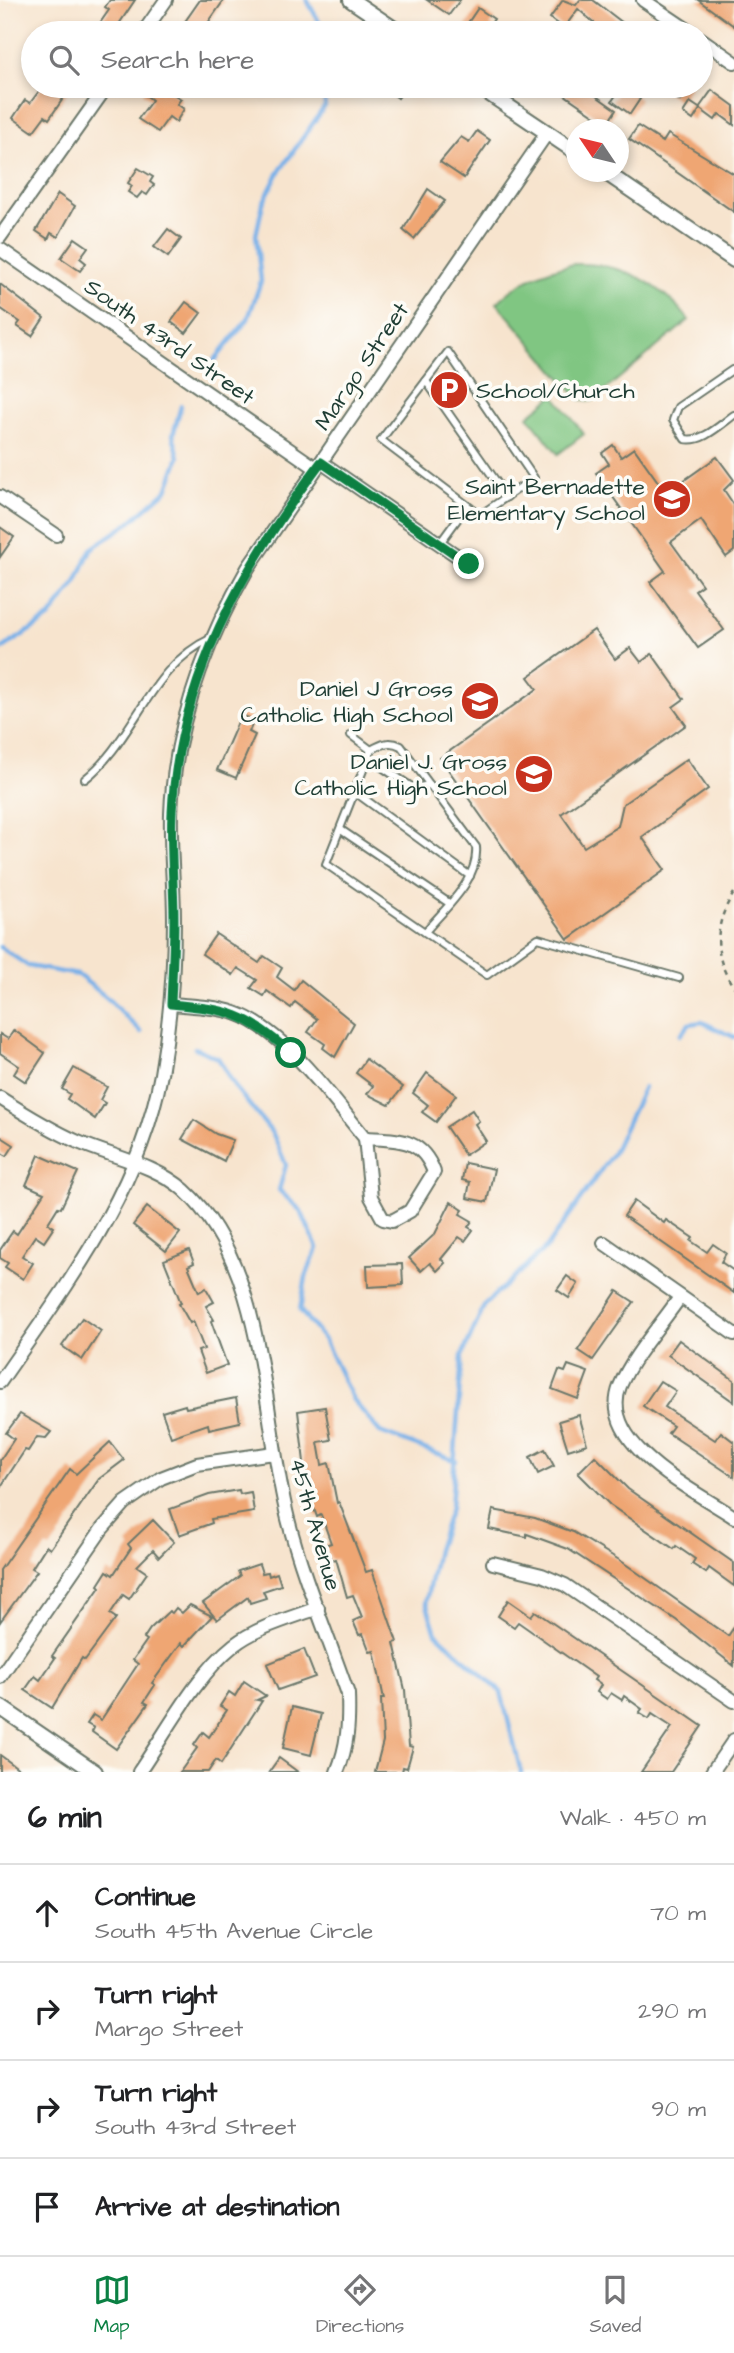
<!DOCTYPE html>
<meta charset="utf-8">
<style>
body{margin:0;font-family:"Architects Daughter",sans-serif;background:#f6f6f6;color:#202124}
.compass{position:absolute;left:566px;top:119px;width:63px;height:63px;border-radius:50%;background:#fff;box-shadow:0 4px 10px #0003;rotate:305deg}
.stop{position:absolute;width:21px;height:21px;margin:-16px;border:5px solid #0b8043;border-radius:50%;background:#fff}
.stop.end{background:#0b8043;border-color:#fff;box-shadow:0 2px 7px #0008}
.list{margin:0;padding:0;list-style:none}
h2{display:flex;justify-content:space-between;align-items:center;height:91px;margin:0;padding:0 28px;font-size:30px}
h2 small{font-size:23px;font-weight:400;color:#757577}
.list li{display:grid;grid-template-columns:46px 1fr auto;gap:21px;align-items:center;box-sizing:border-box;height:98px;padding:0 28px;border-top:2px solid #e0e0e0}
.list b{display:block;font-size:26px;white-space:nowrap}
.list p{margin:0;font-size:23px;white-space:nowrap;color:#757577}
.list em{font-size:23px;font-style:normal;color:#757577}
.icon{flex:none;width:38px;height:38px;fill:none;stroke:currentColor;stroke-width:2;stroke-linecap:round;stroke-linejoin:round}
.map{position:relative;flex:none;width:734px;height:1772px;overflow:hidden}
.search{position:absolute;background:#fff;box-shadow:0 4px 10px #0003;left:21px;right:21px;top:21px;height:77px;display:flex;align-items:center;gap:18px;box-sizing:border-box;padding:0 24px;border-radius:38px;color:#757577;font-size:26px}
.sheet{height:483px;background:#fff}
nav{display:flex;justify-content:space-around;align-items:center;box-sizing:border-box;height:98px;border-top:2px solid #e0e0e0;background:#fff;font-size:19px;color:#757577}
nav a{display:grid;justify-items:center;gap:4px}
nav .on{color:#0b8043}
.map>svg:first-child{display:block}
.green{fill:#80c682;stroke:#50825b;stroke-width:2}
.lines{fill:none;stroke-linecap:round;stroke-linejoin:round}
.stream{stroke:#78b0e8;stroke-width:4.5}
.building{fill:#efa673}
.service-casing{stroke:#6b776a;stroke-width:10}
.minor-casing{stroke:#6b776a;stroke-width:16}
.tertiary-casing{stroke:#6b776a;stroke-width:18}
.path{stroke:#6b776a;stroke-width:2.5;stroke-dasharray:5 5;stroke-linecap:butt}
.service{stroke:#fff;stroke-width:6}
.minor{stroke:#fff;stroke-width:12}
.tertiary{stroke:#fff;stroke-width:14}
.route{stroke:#0b8043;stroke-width:9}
.labels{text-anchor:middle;stroke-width:7;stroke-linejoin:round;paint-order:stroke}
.street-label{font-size:23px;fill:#1f3d34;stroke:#fdfcf7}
.poi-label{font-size:23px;fill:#1f3d34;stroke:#fdfcf7;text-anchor:end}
</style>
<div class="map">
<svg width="734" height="1772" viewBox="0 0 734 1772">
<rect width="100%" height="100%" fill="#fdfcf7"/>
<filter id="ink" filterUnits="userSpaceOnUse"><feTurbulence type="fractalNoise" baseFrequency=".0143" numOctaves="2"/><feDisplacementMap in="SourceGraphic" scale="14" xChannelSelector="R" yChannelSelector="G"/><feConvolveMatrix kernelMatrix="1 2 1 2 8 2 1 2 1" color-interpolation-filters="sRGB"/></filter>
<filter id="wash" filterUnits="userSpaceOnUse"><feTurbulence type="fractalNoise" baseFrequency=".00686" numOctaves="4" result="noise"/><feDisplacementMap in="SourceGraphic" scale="28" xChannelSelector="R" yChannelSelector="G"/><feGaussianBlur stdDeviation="1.57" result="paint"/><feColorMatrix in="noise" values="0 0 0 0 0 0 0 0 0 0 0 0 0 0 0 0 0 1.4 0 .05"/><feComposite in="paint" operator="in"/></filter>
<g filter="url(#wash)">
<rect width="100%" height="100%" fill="#f7e4ce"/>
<g class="green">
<path d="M574,264C623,263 659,282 689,320L592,401L579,399L497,303C520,280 543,270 574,264Z"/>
<polygon points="554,395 584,434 558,454 528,416"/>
</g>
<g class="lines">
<g class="stream">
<polyline points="307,0 325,33"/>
<polyline points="214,361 248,319 261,281 256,235 263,203 279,172 325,106 323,86"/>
<polyline points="0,650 50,617 76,582 91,549 129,523 167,490 179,457 173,435 181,406"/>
<polyline points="0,947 28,966 78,975 106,997 141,1032"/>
<polyline points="680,1035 689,1024 702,1022 734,1037"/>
<polyline points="195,1048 218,1058 235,1087 273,1134 286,1165 279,1190 301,1211 317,1248 306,1277 300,1310 324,1340 353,1400 380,1432 456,1461"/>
<polyline points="521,1772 501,1692 436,1633 426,1602 437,1550 451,1508 462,1356 485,1304 547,1247 613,1153 644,1087"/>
</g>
</g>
<g id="blocks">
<g class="building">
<polygon points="110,0 135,0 113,33 93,33 109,10 105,7"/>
<polygon points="200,0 224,0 201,33 177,33"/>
<polygon points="427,0 460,0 449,15"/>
<polygon points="563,0 576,5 580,0 593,0 636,33 606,33 578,9 564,28 550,18"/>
<polygon points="698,0 734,0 734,26"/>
<polygon points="478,8 494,19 490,25 503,33 461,33"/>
<polygon points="43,86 63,86 69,90 49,119 45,116 33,132 13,118 25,100 30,103"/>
<polygon points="148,86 161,86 181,99 177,104 184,109 176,122 169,117 158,132 138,119 152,100 143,93"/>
<polygon points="382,86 407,86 398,98"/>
<polygon points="552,86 582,86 616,110 607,124"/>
<polygon points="622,86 640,99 630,114 612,101"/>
<polygon points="658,86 690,86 680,101"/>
<polygon points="712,90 734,106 734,125 719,114 715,120 700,109 693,120 683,113 690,102 699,108"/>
<polygon points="638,126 663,142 668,134 734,174 734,212 629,139"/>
<polygon points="477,131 490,140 464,178 440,162 461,137 469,142"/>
<polygon points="138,168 153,177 150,182 154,185 147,195 142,192 137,198 128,192 132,186 128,183"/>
<polygon points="428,189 445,201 414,239 403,230"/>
<polygon points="58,194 75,206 58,237 51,233 48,239 36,231"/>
<polygon points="168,229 181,239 168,257 154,247"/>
<polygon points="75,238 88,247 80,258 86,263 80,271 61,258"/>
<polygon points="0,284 44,318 32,336 17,326 20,322 0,308"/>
<polygon points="186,302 201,313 186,333 171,322"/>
<polygon points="613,445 621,457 634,448 666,493 717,457 734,480 724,490 734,505 734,551 726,557 701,520 671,542 702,585 695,590 724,630 698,648 650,582 665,571 596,473 609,464 602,453"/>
<polygon points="0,527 14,537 0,557"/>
<polygon points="594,630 615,659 630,648 641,662 652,654 684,699 673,707 686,725 561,814 584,847 618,826 623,804 687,759 708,789 642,837 665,870 568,939 440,758 537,689 528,677"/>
<polygon points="241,715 254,720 249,732 255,735 236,778 217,770"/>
<polygon points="216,934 259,963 264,956 282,968 277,977 294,990 301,980 354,1023 335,1057 323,1048 325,1044 308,1032 317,1019 295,1002 291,1008 267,991 264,996 251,988 257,980 238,968 233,975 202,954"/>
<polygon points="14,1030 45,1053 26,1082 14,1074 19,1066 0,1053 0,1034 8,1039"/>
<polygon points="366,1059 403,1087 389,1105 367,1094 373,1086 356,1073"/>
<polygon points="74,1068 107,1087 100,1100 105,1103 95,1119 67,1099 70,1094 62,1089"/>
<polygon points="427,1073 456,1095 436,1122 422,1112 428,1105 413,1093"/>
<polygon points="472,1110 479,1121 475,1124 486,1141 465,1155 446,1127"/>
<polygon points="194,1120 216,1134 233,1140 224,1161 182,1139"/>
<polygon points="0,1136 14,1145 7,1156 0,1152"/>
<polygon points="39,1155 78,1172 61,1208 58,1207 48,1223 54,1227 44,1242 35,1236 22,1256 33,1263 23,1279 5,1267 8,1263 0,1258 0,1250 13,1231 17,1234 44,1193 26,1185"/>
<polygon points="465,1163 494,1169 487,1202 467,1198 470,1182 462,1180"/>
<polygon points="634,1201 664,1223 666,1220 693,1238 691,1241 707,1252 713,1244 726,1253 721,1262 734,1271 734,1293 624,1216"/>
<polygon points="451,1202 463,1210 460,1214 472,1221 468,1227 473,1230 465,1241 459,1237 441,1259 445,1263 437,1271 430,1263 421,1271 409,1258 435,1234"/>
<polygon points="147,1207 180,1233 166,1251 133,1225"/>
<polygon points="189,1250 194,1263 188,1266 199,1292 206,1288 214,1302 206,1306 214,1320 211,1321 227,1365 206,1373 198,1351 204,1349 193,1321 190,1323 179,1304 181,1303 164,1260"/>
<polygon points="402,1264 403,1285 368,1287 367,1265"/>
<polygon points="567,1276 578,1284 569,1298 557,1290"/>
<polygon points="617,1291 634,1302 593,1360 578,1350"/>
<polygon points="82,1318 101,1331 82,1360 62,1346"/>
<polygon points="679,1340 734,1380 734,1402 668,1355"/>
<polygon points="568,1365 588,1372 578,1399 552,1389 559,1370 565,1372"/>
<polygon points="660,1381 676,1391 665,1407 715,1440 721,1432 734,1442 734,1477 668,1433 673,1426 643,1406"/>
<polygon points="236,1398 240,1422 209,1429 208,1424 171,1437 162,1412 185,1405 186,1408"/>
<polygon points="325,1407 331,1440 318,1442 322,1465 329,1463 337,1503 339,1502 366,1572 372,1570 397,1642 394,1643 405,1690 409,1746 413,1747 407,1768 403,1767 402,1772 375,1772 383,1741 381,1699 384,1699 374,1651 370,1652 363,1634 359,1635 353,1621 362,1617 353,1595 347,1597 336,1559 331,1560 325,1545 331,1543 321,1515 317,1517 312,1503 315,1502 310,1479 306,1479 298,1411"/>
<polygon points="20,1414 51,1432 46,1438 37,1437 28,1451 25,1450 0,1488 0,1460 14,1439 6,1433"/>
<polygon points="579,1415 587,1444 568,1450 559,1421"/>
<polygon points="110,1442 124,1460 99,1479 50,1549 46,1546 32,1568 37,1571 0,1622 0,1570 70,1469 76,1474"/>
<polygon points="545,1449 554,1466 538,1474 530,1457"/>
<polygon points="595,1456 628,1489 734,1563 734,1586 709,1568 706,1573 692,1564 695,1559 676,1546 674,1549 610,1505 578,1473"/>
<polygon points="239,1490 240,1494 251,1492 254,1512 211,1519 212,1523 179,1535 170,1509 209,1495"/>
<polygon points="493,1510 535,1518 573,1532 621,1561 728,1636 734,1627 734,1666 676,1620 568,1549 527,1534 527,1537 489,1529"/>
<polygon points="153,1520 174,1542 159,1557 153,1550 137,1566 147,1573 129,1599 123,1595 110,1614 116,1618 85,1660 82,1658 52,1708 25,1690 35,1676 40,1680 55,1658 52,1656 100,1587 98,1585 107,1571 113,1575 131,1548 128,1544"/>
<polygon points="259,1564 262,1573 268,1572 269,1576 277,1573 281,1585 263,1591 266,1598 250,1603 248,1597 217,1620 203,1603 240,1576 238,1571"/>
<polygon points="508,1600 531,1616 535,1611 702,1726 671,1772 641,1772 672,1727 652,1714 649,1719 639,1713 642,1709 624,1696 622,1700 611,1693 607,1699 597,1692 601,1685 594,1680 596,1677 518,1622 514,1627 498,1616"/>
<polygon points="190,1605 212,1616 184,1646 181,1643 152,1683 155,1685 144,1702 148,1704 116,1749 92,1732 94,1728 87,1724 93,1715 101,1720 138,1664 133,1660 147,1640 144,1638 150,1629 169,1611 172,1613 176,1608 182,1613"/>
<polygon points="304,1649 315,1677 278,1690 267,1664"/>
<polygon points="244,1681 266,1696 257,1700 262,1701 221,1764 216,1760 208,1772 180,1772 197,1748 194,1745 203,1732 209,1737 227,1710 220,1706 229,1692 235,1696"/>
<polygon points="292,1707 321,1714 311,1755 283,1748"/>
<polygon points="0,1755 23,1772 0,1772"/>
<polygon points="279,1758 298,1772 269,1772"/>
</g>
</g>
</g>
<g filter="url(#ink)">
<use href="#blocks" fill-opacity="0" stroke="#6b776a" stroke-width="2"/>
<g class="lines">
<g class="service-casing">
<g id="service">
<polygon points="448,352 534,478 480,515 381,440"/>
<path d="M732,370L678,407L673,420L685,439C702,443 720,425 734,415"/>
<polyline points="426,381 507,497"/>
<polyline points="440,543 467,506"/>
<polyline points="351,735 371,750 326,864 487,975 538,938 679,978"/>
<path d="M371,750C382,744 389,740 401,746L476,847C479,880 445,908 425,932"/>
<polyline points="382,767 413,788 430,785"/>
<path d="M85,779C135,740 149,666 212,638"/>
<polyline points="355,792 470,876"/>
<polyline points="341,830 449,903"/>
</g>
</g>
<g class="minor-casing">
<g id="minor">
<polyline points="643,0 692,33"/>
<polyline points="143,33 166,0"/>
<polyline points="701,39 734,62"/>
<polyline points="0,237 107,86"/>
<polyline points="0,249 316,468"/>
<polyline points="321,462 469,564"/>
<polyline points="0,497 56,535"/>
<path d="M171,1004C192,1006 214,1006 235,1013C284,1030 332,1098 365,1138"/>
<path d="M0,1098C25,1114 51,1130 78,1142C113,1157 156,1165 184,1190C267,1265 262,1418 288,1519C303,1578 328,1636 348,1694C349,1722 348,1746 337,1772"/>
<path d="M365,1138C398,1140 421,1137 434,1172L410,1211L392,1221L383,1219L371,1197Z"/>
<polyline points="604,1243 734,1334"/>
<path d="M680,1297C661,1325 633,1355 620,1386C597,1444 695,1491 734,1517"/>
<path d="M0,1382C66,1286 140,1191 161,1074C170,1023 174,972 174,920C174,885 170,849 171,814C174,727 205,643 248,568L547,133"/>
<polyline points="493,1563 542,1575 565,1585 734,1701"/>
<polyline points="0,1677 102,1529 125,1503 161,1478 197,1464 274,1453"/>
<path d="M139,1772C166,1733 196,1675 234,1645C257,1627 291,1618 318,1608"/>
<polyline points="712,1772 734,1740"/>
</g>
</g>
<g class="tertiary-casing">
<g id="tertiary">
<polyline points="351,0 400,33"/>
<polyline points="478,86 576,152"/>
<polyline points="605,172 734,260"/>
<polyline points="0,1707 95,1772"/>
</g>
</g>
<path class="path" d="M734,893C714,923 712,957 734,987"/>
<use href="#service" class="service"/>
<use href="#minor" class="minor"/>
<use href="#tertiary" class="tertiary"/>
</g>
</g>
<g class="lines" filter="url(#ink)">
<path class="route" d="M291,1053C244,1013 232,1010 171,1004C172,976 174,948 174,919C174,884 170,848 172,813C178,680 243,566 321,462L469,564"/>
</g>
<defs>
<g id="parking-disc" transform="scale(2.0125)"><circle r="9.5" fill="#c8321e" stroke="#fdfcf7"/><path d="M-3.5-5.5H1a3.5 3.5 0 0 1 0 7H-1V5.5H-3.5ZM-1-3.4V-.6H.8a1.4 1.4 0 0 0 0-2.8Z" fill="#fff"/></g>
<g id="school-disc" transform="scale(2.0125)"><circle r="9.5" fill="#c8321e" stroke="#fdfcf7"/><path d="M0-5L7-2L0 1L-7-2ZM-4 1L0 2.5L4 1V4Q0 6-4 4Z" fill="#fff"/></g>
</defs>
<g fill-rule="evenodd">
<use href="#parking-disc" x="449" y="390"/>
<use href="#school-disc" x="672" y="499"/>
<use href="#school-disc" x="480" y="701"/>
<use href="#school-disc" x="534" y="774"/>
</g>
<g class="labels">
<g class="street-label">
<text transform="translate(170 341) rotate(35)" y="8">South 43rd Street</text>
<text transform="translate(361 366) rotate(-56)" y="8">Margo Street</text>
<text transform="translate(316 1524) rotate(74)" y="8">45th Avenue</text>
</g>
<g class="poi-label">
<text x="476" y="398" text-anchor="start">School/Church</text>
<text x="645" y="494">Saint Bernadette<tspan x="645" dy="26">Elementary School</tspan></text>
<text x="453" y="696">Daniel J Gross<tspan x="453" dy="26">Catholic High School</tspan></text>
<text x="507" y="769">Daniel J. Gross<tspan x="507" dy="26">Catholic High School</tspan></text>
</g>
</g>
</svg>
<svg class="compass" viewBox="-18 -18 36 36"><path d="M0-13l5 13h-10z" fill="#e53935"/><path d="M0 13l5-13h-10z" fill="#757577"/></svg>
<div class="stop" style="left:291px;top:1053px"></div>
<div class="stop end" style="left:469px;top:564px"></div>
<div class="search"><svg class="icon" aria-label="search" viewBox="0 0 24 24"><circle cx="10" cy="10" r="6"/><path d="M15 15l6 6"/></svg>Search here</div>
</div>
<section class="sheet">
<h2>6 min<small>Walk · 450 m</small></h2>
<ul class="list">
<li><svg class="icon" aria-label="ahead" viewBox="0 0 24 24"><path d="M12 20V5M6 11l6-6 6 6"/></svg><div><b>Continue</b><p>South 45th Avenue Circle</p></div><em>70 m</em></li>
<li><svg class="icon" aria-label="right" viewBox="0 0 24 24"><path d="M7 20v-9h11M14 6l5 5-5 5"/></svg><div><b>Turn right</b><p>Margo Street</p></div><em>290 m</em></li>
<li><svg class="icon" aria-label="right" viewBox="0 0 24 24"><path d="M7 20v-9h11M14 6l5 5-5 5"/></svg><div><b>Turn right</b><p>South 43rd Street</p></div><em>90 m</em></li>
<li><svg class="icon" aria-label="arrive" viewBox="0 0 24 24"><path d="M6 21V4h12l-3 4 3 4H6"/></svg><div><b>Arrive at destination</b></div></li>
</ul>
</section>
<nav>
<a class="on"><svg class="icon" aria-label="map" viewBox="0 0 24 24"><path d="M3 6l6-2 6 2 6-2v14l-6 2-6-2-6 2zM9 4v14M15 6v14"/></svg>Map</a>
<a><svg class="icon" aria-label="directions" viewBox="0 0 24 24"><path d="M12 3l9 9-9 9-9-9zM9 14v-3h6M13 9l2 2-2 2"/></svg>Directions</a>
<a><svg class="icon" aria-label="saved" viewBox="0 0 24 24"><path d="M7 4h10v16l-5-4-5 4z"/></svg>Saved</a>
</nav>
